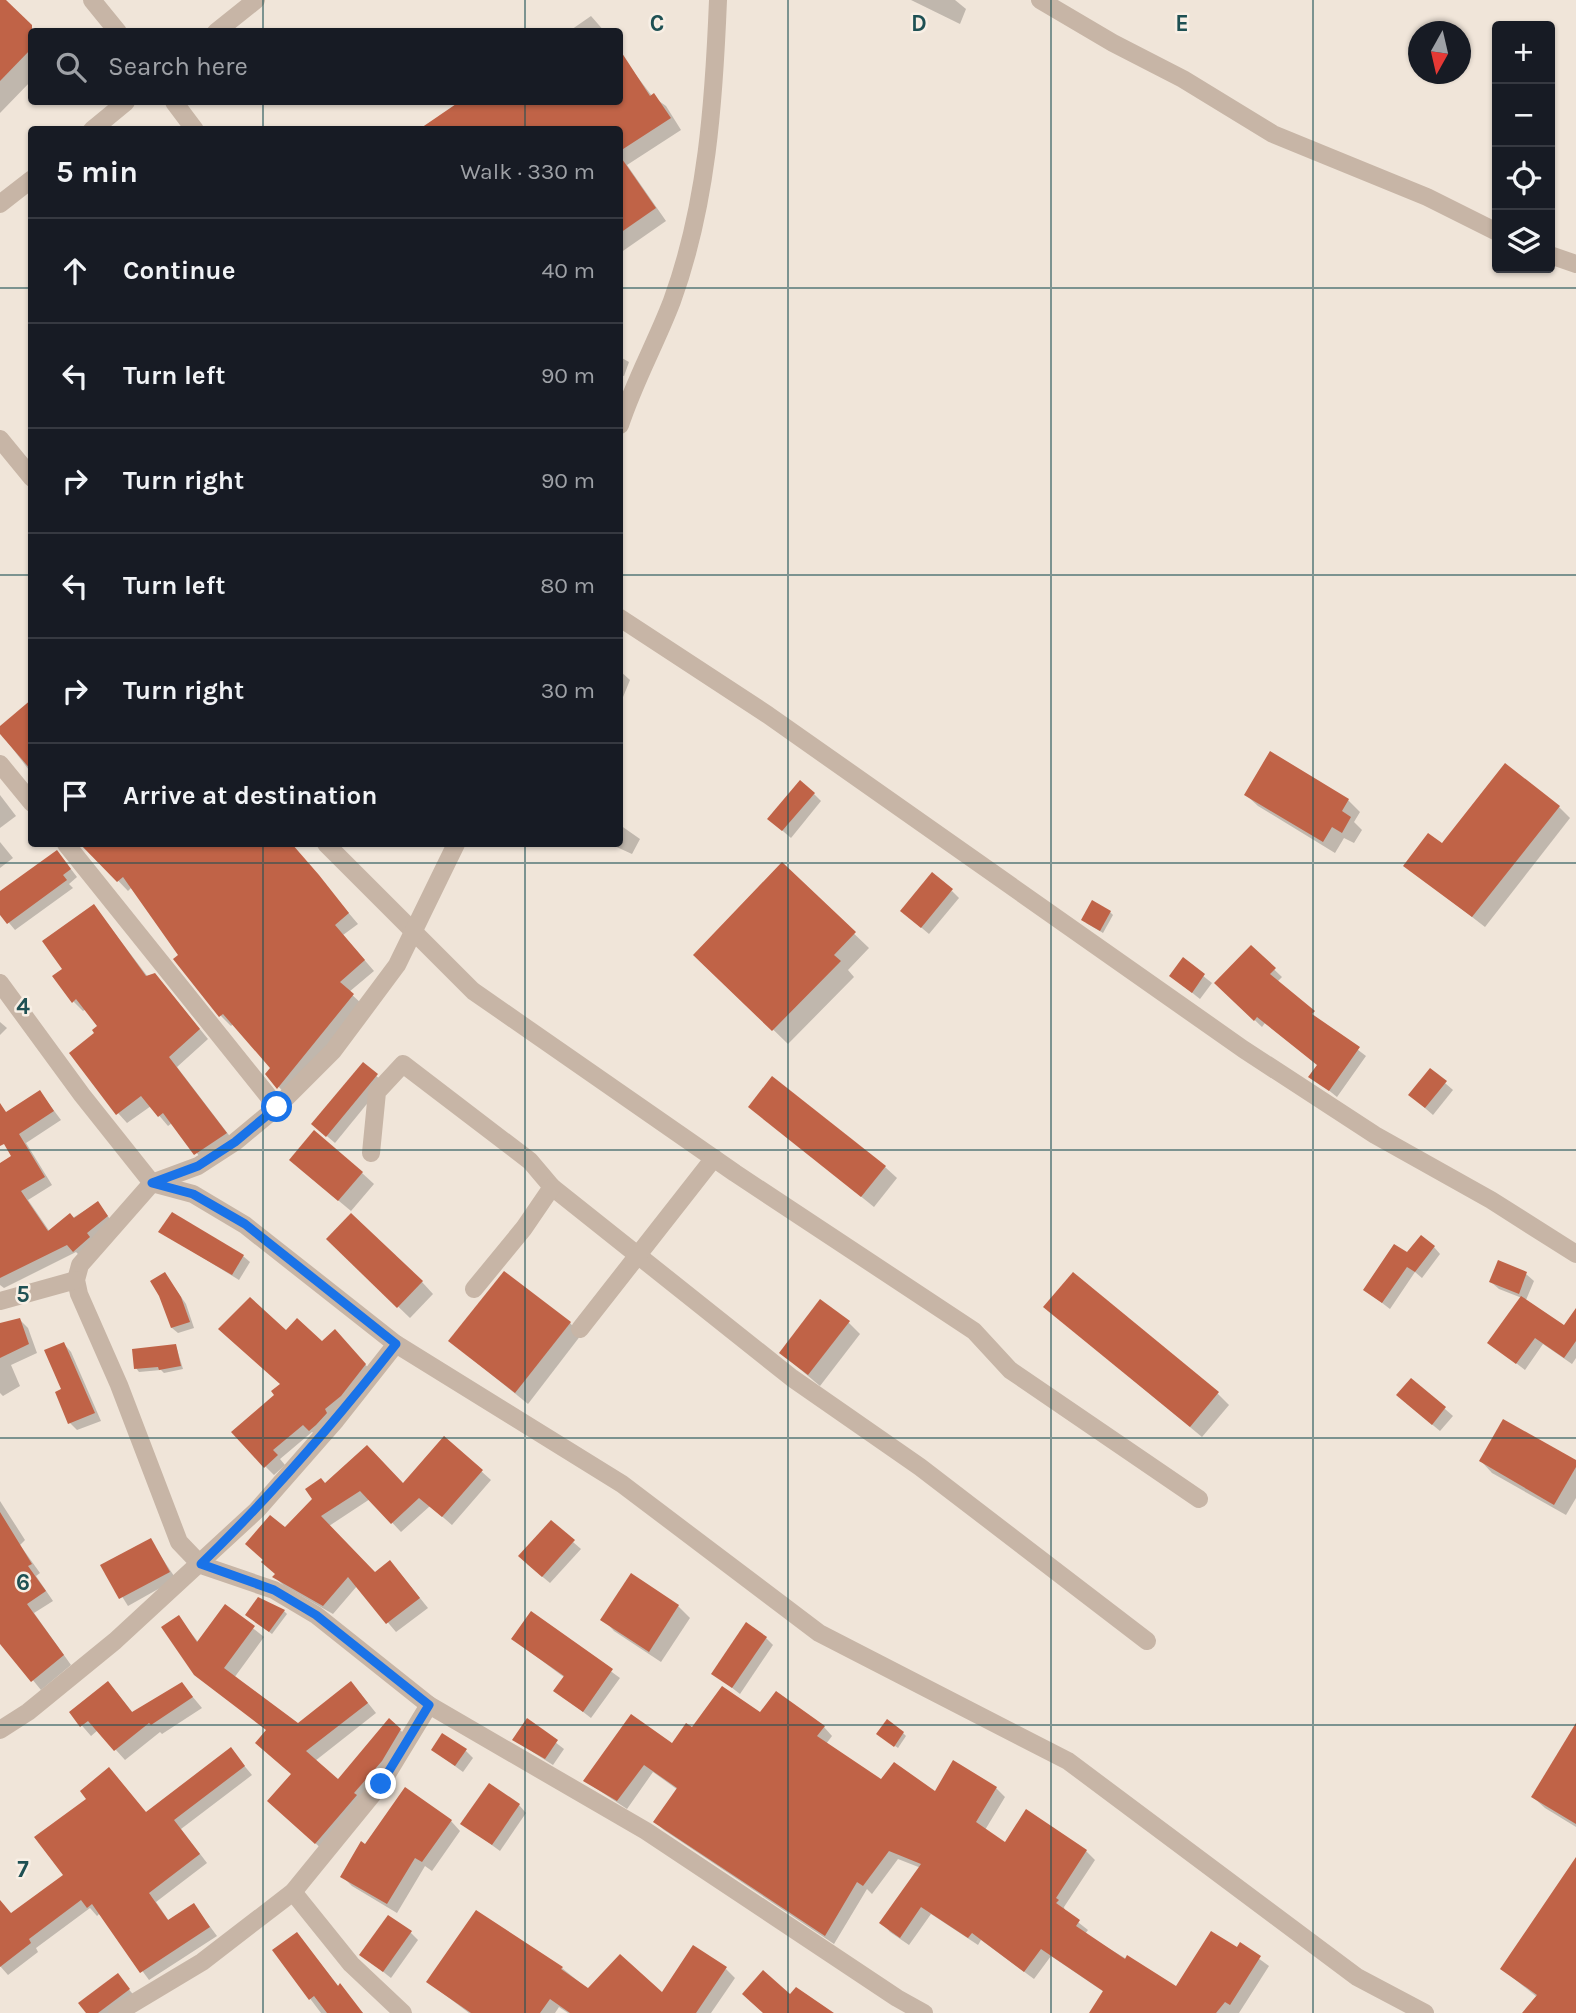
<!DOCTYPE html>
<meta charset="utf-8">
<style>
body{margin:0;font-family:Karla,sans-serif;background:#20242c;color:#f1f3f6}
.controls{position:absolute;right:21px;top:21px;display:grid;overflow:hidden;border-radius:7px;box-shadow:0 2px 5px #0004}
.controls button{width:63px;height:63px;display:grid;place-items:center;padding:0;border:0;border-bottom:2px solid #363941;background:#171b24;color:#f1f3f6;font:35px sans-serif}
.compass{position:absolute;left:1408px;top:21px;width:63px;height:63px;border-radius:50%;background:#171b24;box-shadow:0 2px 5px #0004;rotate:188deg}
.stop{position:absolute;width:21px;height:21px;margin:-16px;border:5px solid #1a73e8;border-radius:50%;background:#fff}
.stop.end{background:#1a73e8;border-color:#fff;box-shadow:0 2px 7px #0008}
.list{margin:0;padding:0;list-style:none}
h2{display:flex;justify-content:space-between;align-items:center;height:91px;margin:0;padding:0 28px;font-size:30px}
h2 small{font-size:23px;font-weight:400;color:#9ea1a6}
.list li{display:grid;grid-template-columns:46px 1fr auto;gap:21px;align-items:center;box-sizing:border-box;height:105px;padding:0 28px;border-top:2px solid #363941}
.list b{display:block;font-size:26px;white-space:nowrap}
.list em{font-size:23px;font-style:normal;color:#9ea1a6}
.icon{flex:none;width:38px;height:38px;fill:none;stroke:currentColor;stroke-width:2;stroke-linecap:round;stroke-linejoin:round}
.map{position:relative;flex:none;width:1576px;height:2013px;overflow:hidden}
.search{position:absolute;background:#171b24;box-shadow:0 2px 5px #0004;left:28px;top:28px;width:595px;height:77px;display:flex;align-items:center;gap:18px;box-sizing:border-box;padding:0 24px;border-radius:7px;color:#9ea1a6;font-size:26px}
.panel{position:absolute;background:#171b24;box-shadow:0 2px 5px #0004;left:28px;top:126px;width:595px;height:721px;border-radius:7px}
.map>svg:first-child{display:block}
.shadow{fill:#0003}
.building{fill:#c06347}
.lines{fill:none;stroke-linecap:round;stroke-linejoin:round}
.minor{stroke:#c7b5a6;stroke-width:18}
.route{stroke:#1a73e8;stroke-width:9}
.grid{fill:none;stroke:#1e5053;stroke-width:2;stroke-opacity:0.55}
.grid-label{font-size:23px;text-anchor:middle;font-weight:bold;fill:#1e5053;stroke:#f8efe5;stroke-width:5;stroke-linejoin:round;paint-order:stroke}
</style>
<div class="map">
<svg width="1576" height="2013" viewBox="0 0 1576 2013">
<rect width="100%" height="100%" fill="#f0e5d9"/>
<g class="shadow">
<polygon points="0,0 36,32 32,32 32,80 0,113"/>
<polygon points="911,0 955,0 966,9 960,24"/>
<polygon points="591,16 605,32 568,32"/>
<polygon points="620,54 652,96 666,106 681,130 627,165 666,221 620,253 620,130 424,130 465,102 620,102"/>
<polygon points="620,357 629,362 624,376 620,375"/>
<polygon points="620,671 630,680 621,702 620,701"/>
<polygon points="32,701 32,774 0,732 0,728"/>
<polygon points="814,794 821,801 791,838 777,826"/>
<polygon points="0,795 16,816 0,828"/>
<polygon points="1246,795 1348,800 1360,812 1354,822 1362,830 1354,843 1344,838 1335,853 1258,806"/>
<polygon points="1559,807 1570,818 1485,927 1406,866 1442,846"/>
<polygon points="620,825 640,839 632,854 610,844 620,844"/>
<polygon points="0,842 13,858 0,868"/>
<polygon points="83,844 290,844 358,924 343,935 374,971 349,992 363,1005 288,1097 267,1074 272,1068 234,1023 231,1026 221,1016 175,959 181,955 132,887 128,891"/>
<polygon points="64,860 77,877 69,884 73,888 15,930 0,912 0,893"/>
<polygon points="782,865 869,948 848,970 854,977 788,1044 696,955"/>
<polygon points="952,891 959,898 929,934 910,918"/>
<polygon points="94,906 148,977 164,985 208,1039 177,1067 235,1143 205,1163 172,1123 168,1126 151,1106 127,1123 118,1113 97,1034 99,1026 86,1009 83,1011 73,1001 64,970"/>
<polygon points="1110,912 1113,915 1103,933 1086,923"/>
<polygon points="1251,947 1282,977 1277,982 1320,1021 1366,1056 1337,1097 1311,1076 1318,1065 1265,1023 1262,1027 1216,983"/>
<polygon points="1183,960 1212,983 1200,999 1171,976"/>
<polygon points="0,1022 7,1028 0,1035"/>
<polygon points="363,1064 384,1083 335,1143 321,1131"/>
<polygon points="1445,1083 1453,1090 1433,1115 1418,1102"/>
<polygon points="40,1092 61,1120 26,1143 52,1185 28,1200 50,1232 97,1203 115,1225 83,1259 76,1252 4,1288 0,1285 0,1165 14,1156 0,1135 0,1118"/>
<polygon points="750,1107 885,1167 897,1178 874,1207"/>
<polygon points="303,1171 362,1173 374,1184 351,1211"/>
<polygon points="161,1232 243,1256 250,1262 239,1280"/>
<polygon points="328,1239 422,1282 433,1294 410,1318"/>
<polygon points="1434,1247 1440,1254 1422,1278 1415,1272 1390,1309 1365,1290 1408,1255"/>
<polygon points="1499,1263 1526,1274 1534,1281 1526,1300 1564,1328 1576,1311 1576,1358 1572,1364 1543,1344 1525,1370 1490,1343 1522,1298 1499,1289 1491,1282"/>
<polygon points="165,1274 186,1304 194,1328 178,1333 172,1328"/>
<polygon points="1045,1307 1217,1393 1229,1405 1202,1437"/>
<polygon points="20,1320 28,1328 37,1353 11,1365 20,1386 3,1396 0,1393 0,1336"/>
<polygon points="848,1322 860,1334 820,1386 781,1353"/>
<polygon points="570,1323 581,1335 528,1404 450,1341"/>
<polygon points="286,1333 322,1343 343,1340 373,1373 319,1438 312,1432 280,1459 285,1465 274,1475 265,1466 276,1396 282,1384"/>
<polygon points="64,1344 71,1352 101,1421 77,1430 70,1423 63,1390"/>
<polygon points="176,1346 183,1369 164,1373 161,1370 139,1372 136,1368"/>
<polygon points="1412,1380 1453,1416 1440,1431 1406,1403"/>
<polygon points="444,1438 491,1480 452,1525 430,1506 401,1532 370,1499 329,1526 375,1574 399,1572 428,1608 396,1632 357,1586 333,1614 284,1586 275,1577 285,1530 326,1485 403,1485"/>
<polygon points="1481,1461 1576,1462 1576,1498 1566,1515 1492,1473"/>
<polygon points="0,1501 25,1540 20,1545 40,1573 36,1576 53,1601 34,1613 71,1665 41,1690 0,1640"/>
<polygon points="150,1540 176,1579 128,1606 103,1566"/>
<polygon points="573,1542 581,1549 550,1583 527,1564"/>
<polygon points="632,1576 678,1606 690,1618 661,1662 614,1631 603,1619"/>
<polygon points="225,1606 264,1637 234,1678 298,1726 360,1693 376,1713 315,1761 338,1781 400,1730 410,1739 325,1852 279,1810 293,1775 268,1731 196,1674 178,1617 199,1643"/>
<polygon points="284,1611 287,1614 272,1634 250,1618"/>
<polygon points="531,1613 620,1678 591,1718 556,1691 565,1678 513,1639"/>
<polygon points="766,1638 773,1645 740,1694 713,1673"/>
<polygon points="182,1684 202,1708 162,1734 160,1732 125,1760 98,1730 91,1736 71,1713 117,1693 133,1713"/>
<polygon points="761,1715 824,1727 832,1736 826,1744 882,1782 936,1793 996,1788 1005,1797 985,1830 1006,1845 1086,1851 1095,1860 1064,1907 1065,1912 1088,1930 1085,1934 1176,1989 1240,1945 1269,1966 1239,2013 1091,2013 1104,1992 1051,1956 1034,1979 981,1940 978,1945 931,1914 909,1945 890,1932 882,1923 921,1868 898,1859 872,1894 867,1889 834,1944 664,1830 655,1822 678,1790 653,1772 627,1809 585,1781 673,1746 693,1729"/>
<polygon points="528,1721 564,1749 553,1765 514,1740"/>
<polygon points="1576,1726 1576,1827 1545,1808 1533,1797"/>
<polygon points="903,1733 906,1736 898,1748 882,1737"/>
<polygon points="231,1750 252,1775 181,1829 207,1863 156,1902 169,1921 194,1905 217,1936 149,1980 100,1913 97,1916 90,1908 36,1948 38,1952 8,1975 0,1966 0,1901 12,1915"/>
<polygon points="433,1750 465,1750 473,1758 463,1772"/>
<polygon points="519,1805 526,1813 500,1851 463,1824"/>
<polygon points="451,1821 460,1831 432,1871 425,1866 397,1913 352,1886 342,1876 366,1846"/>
<polygon points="1576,1860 1576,2013 1523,2013 1537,1997 1502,1969"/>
<polygon points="410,1932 418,1940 391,1978 362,1955"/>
<polygon points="297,1934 339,1987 363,2013 321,2013 274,1951"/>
<polygon points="562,1968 589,1990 662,1994 726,1969 735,1978 711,2013 568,2013 559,2007 555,2013 469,2013 428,1982"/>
<polygon points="118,1976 136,1998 115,2013 88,2013"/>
</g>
<g class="building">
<polygon points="0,0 6,0 32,25 32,48 0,81"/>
<polygon points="620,50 650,96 654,93 671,118 620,151 620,130 418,130 459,102 620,102"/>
<polygon points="620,156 656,208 620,233"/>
<polygon points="32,699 32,771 0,734 0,726"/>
<polygon points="1270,751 1349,799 1342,811 1351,817 1342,833 1332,827 1323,842 1244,795"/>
<polygon points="1505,763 1560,806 1472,917 1403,866 1428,833 1442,843"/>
<polygon points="800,780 815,793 782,831 767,819"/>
<polygon points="80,844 292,844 319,875 349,913 335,925 365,960 340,982 354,994 277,1089 265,1074 270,1068 223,1014 219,1017 173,959 178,955 123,877 117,882"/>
<polygon points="57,850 71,869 63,875 67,880 7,924 0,915 0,891"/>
<polygon points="782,862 856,932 834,955 841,961 772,1031 693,955"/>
<polygon points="932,872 953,889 921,928 900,911"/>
<polygon points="1092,900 1111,911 1100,931 1081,920"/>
<polygon points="94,904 146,976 155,973 200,1029 169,1057 227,1133 194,1155 163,1113 158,1117 141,1096 116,1115 69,1053 94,1033 92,1030 97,1026 76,999 72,1003 52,976 62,969 42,941"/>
<polygon points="1251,945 1276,968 1270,974 1315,1011 1312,1014 1360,1047 1329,1091 1308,1077 1317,1065 1257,1017 1254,1021 1214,983"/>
<polygon points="1183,957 1205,974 1192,993 1169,976"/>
<polygon points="363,1062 378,1074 326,1137 311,1124"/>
<polygon points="1430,1068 1447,1081 1425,1108 1408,1095"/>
<polygon points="772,1076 886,1166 861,1197 748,1107"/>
<polygon points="40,1090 54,1111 19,1134 45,1177 21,1191 48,1231 70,1213 74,1218 98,1201 108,1216 87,1233 90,1237 73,1252 67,1245 0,1278 0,1163 11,1156 4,1144 0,1146 0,1103 6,1112"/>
<polygon points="314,1130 363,1172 338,1201 289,1160"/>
<polygon points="172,1212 244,1255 232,1275 158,1232"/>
<polygon points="351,1213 423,1281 397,1308 326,1239"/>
<polygon points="1421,1235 1435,1246 1415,1272 1407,1267 1382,1303 1363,1290 1394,1244 1407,1252"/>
<polygon points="1498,1260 1527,1272 1519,1294 1489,1282"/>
<polygon points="504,1271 571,1322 515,1393 448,1341"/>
<polygon points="165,1272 181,1297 190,1322 171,1328 159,1296 150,1281"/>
<polygon points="1073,1272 1219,1392 1190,1427 1043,1307"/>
<polygon points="1521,1296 1564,1325 1576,1308 1576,1341 1564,1358 1535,1338 1516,1364 1487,1343"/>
<polygon points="250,1297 286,1330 297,1318 322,1341 335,1329 366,1364 341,1396 325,1409 327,1413 316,1425 309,1431 303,1425 273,1450 278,1455 264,1468 231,1432 274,1395 271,1391 280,1384 218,1329"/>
<polygon points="820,1299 850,1321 808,1375 779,1353"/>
<polygon points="20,1318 29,1344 0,1358 0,1323"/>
<polygon points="64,1342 95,1413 68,1424 55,1392 61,1389 44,1350"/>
<polygon points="176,1344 181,1366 159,1370 158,1367 134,1369 132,1349"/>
<polygon points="1411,1378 1446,1407 1432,1425 1396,1395"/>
<polygon points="1503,1419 1576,1460 1576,1467 1554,1505 1479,1461"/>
<polygon points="444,1436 483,1470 442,1517 419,1498 391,1524 360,1491 321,1516 375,1572 390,1560 420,1598 386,1624 348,1577 323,1606 272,1577 275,1574 261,1562 263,1560 245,1544 270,1515 285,1527 312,1499 305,1489 321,1478 325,1483 367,1445 403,1483"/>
<polygon points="0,1512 32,1564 28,1566 46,1591 27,1604 64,1655 31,1682 0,1644"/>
<polygon points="551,1520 575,1540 542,1577 518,1556"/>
<polygon points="151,1538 170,1572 119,1599 100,1565"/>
<polygon points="631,1573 679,1605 649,1652 600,1620"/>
<polygon points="258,1597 285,1610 269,1632 245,1615"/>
<polygon points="225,1604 255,1626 224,1668 298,1723 351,1681 368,1703 306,1751 338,1779 389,1718 401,1729 382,1761 354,1793 357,1795 315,1844 267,1801 291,1774 255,1743 266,1730 194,1675 161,1627 179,1615 197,1642"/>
<polygon points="531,1611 613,1669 583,1712 553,1691 564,1676 511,1639"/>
<polygon points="746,1622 767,1637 732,1688 711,1674"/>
<polygon points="108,1681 132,1712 182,1682 193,1697 151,1725 149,1723 114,1751 88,1721 80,1727 69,1712"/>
<polygon points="722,1686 760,1712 776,1691 825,1726 817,1736 881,1779 894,1762 935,1791 953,1760 997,1787 976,1822 1005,1842 1026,1809 1087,1850 1056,1898 1059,1900 1056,1903 1080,1920 1076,1926 1125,1959 1127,1955 1176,1986 1211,1931 1237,1947 1240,1942 1261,1956 1230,2005 1225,2002 1216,2013 1089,2013 1103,1991 1041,1949 1024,1972 972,1933 968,1938 921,1907 900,1938 879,1923 921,1864 889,1851 863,1886 857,1882 825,1936 653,1822 677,1788 644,1765 617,1801 583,1781 631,1714 672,1743 686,1723 692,1727"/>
<polygon points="527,1718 558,1740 545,1759 512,1740"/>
<polygon points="887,1719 904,1732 894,1747 876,1734"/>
<polygon points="1576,1723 1576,1824 1531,1797"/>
<polygon points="442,1733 467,1749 455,1766 431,1750"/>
<polygon points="231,1747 245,1766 174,1820 200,1854 149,1893 168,1920 194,1903 210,1927 140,1973 92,1904 87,1908 81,1900 29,1939 31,1943 0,1967 0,1900 11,1913 63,1875 34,1837 86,1799 80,1791 109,1767 146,1812"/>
<polygon points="489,1783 520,1804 492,1845 460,1824"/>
<polygon points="405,1787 452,1820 422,1862 415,1858 387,1904 340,1877 361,1841 365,1844"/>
<polygon points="1576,1857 1576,2013 1522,2013 1537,1995 1500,1969"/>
<polygon points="476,1910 563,1967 561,1969 588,1988 620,1954 662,1992 693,1945 727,1967 696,2013 570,2013 550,1999 540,2013 471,2013 426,1982"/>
<polygon points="388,1915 412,1931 383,1972 359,1955"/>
<polygon points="297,1932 338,1986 340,1983 363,2013 327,2013 314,1996 309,2000 272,1950"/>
<polygon points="763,1970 790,1994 796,1987 834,2013 763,2013 742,1994"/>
<polygon points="118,1973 130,1989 98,2013 86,2013 78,2003"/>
</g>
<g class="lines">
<g class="minor">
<polyline points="92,0 118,32"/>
<polyline points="1040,0 1113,43 1183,79 1273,134 1427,197 1497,232"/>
<polyline points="216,32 256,0"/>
<polyline points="174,102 195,130"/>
<polyline points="92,130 126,102"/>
<polyline points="0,204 32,179"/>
<polyline points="1550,255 1576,264"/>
<path d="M620,425C634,382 656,343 672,301C707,205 714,101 718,0"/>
<polyline points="0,439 32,478"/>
<polyline points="620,618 768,715 1243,1049 1375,1135 1491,1200 1576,1254"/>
<polyline points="0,764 32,803"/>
<polyline points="66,844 277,1107"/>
<polyline points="326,844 473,991 735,1173 974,1331 1010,1370 1199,1499"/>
<polyline points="456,844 397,965 333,1051 277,1107 235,1142 198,1166 152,1183 80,1265 76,1280 79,1294 119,1385 179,1542 201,1565 274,1590 316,1615 429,1705 646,1831 897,1998 924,2013"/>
<polyline points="0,983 82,1095 152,1183 193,1194 245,1225 396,1344 622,1484 819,1633 1068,1761 1357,1977 1425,2013"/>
<polyline points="371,1153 377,1092 403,1064 530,1161 552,1187 792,1378 920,1467 1147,1641"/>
<polyline points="474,1289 524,1228 552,1187"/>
<polyline points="0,1301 76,1280"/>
<polyline points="580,1329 714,1158"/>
<polyline points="0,1730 28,1712 115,1641 257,1510 336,1420 396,1344"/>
<polyline points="293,1892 351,1964 403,2013"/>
<polyline points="117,2013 202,1962 293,1892 381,1784 429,1705"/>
</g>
</g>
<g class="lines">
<path class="route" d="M277,1107L235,1142L198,1166L152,1183L193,1194L245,1224L396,1344C335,1422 272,1495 201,1564L274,1590L316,1615L429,1705L381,1784"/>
</g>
<path class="grid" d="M263,0V32M525,0V32M788,0V2013M1051,0V2013M1313,0V2013M263,102V130M525,102V130M0,288H32M620,288H1576M0,575H32M620,575H1576M263,844V2013M525,844V2013M0,863H1576M0,1150H1576M0,1438H1576M0,1725H1576"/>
<g class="grid-label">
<text x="657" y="31">C</text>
<text x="919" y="31">D</text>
<text x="1182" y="31">E</text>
<text x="23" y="1014">4</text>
<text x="23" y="1302">5</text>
<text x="23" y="1590">6</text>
<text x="23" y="1877">7</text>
</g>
</svg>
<div class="controls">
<button>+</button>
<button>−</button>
<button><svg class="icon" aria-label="locate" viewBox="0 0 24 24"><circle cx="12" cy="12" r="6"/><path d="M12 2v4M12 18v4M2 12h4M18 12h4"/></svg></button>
<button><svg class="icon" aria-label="layers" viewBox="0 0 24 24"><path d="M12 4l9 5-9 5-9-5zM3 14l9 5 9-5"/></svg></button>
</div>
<svg class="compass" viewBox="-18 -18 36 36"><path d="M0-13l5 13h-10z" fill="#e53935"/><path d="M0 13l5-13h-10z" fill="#9ea1a6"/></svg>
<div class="stop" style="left:277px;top:1107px"></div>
<div class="stop end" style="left:381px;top:1784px"></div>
<div class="search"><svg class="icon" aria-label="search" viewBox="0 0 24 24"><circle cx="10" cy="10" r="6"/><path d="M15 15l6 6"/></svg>Search here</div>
<section class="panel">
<h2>5 min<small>Walk · 330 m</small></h2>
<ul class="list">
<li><svg class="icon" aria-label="ahead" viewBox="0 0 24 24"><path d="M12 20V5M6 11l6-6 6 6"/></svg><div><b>Continue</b></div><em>40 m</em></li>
<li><svg class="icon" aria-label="left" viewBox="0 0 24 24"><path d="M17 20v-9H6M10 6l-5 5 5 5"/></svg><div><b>Turn left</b></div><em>90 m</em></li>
<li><svg class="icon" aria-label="right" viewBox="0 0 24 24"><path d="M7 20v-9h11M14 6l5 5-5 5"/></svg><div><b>Turn right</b></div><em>90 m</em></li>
<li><svg class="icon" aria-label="left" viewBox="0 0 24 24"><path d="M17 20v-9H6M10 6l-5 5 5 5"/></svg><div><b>Turn left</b></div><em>80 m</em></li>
<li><svg class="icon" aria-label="right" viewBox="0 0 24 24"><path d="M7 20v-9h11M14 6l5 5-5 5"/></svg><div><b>Turn right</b></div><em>30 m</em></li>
<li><svg class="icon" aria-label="arrive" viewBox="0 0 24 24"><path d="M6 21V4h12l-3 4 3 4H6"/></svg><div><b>Arrive at destination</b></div></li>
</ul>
</section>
</div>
